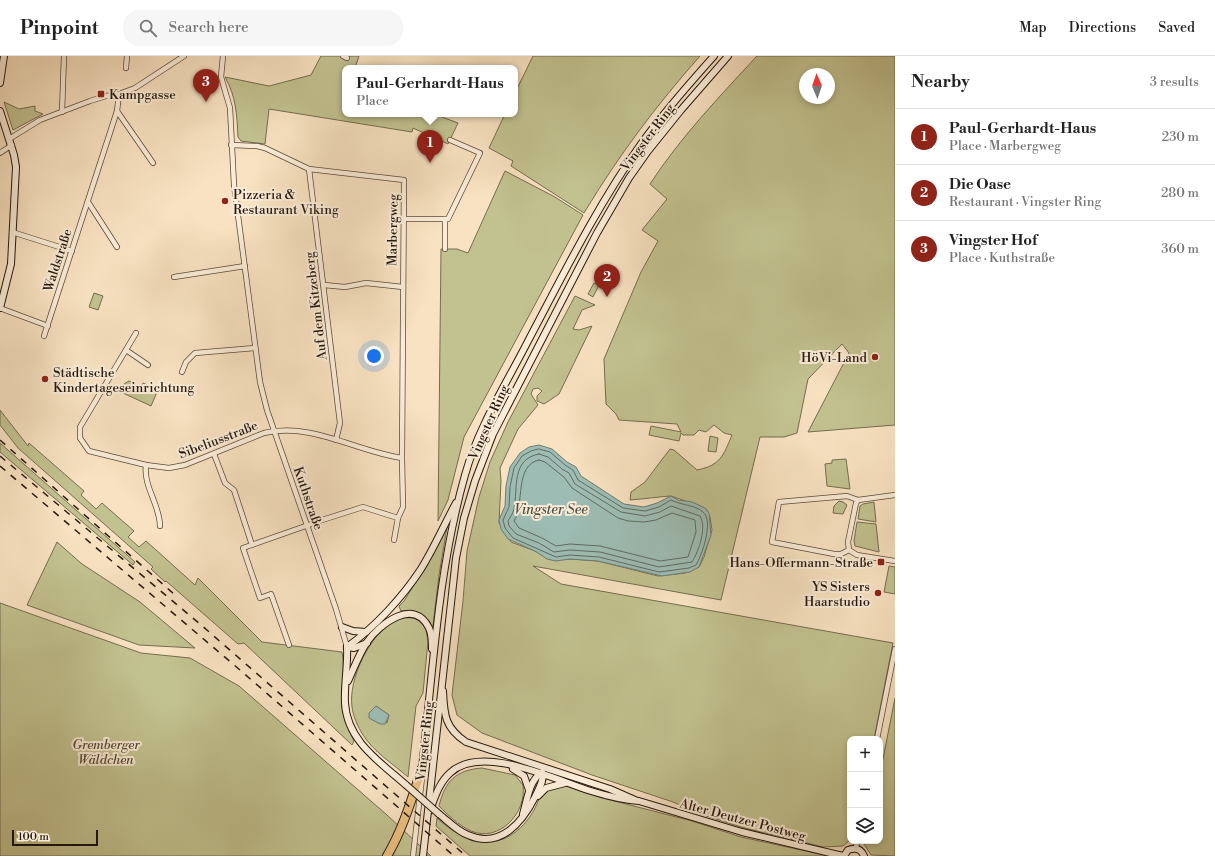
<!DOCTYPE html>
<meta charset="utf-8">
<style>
body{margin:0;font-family:"Libre Bodoni",serif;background:#f6f6f6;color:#222}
.controls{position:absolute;right:12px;bottom:12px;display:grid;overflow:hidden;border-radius:8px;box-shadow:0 2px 6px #0003}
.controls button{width:36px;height:36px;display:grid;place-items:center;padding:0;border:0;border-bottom:1px solid #e0e0e0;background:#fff;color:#222;font:20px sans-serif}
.compass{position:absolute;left:799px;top:12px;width:36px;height:36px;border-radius:50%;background:#fff;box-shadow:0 2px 6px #0003;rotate:358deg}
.scale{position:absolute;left:12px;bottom:10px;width:86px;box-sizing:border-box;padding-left:4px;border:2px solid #25180f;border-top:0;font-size:11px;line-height:14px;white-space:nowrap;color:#25180f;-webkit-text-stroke:3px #faecd7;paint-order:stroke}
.you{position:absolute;left:374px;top:300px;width:14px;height:14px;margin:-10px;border:3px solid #fff;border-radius:50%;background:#1a73e8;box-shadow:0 0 0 6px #1a73e833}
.badge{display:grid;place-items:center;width:26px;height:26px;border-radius:50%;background:#8f2418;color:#fff;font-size:13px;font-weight:700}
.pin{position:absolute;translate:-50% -33px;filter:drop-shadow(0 1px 2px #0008)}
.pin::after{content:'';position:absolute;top:21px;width:14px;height:12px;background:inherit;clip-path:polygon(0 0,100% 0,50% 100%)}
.popup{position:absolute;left:342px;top:9px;width:176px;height:52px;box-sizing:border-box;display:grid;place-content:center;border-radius:8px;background:#fff;filter:drop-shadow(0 1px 3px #0005);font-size:13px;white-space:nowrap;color:#767676}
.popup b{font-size:15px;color:#222}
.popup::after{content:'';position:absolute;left:50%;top:100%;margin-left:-8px;border:8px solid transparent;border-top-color:#fff}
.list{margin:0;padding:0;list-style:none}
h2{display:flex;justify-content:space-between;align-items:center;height:52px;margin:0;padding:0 16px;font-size:17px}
h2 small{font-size:13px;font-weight:400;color:#767676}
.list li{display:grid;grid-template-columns:26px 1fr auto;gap:12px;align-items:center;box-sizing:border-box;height:56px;padding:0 16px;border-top:1px solid #e0e0e0}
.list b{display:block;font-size:15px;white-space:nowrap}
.list p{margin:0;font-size:13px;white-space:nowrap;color:#767676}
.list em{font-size:13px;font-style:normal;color:#767676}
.icon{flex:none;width:22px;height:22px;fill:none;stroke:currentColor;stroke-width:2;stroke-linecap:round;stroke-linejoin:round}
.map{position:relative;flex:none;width:895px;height:800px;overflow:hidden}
header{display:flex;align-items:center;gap:24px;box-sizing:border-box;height:56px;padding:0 20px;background:#fff;border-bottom:1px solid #e0e0e0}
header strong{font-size:19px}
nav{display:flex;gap:22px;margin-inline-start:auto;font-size:14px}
.search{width:280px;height:36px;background:#f6f6f6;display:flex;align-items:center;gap:10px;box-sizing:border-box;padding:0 14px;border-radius:16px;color:#767676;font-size:15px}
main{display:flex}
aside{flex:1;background:#fff}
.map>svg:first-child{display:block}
.green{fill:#c2c290;stroke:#746d50;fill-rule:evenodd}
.water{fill:#9dbdb4;stroke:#6d7b72}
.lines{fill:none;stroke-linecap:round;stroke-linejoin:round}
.shore{stroke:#616a62;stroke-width:1}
.street-casing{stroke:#5a4a3c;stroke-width:6}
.secondary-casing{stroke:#25180f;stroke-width:8}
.highway-casing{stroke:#25180f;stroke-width:10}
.street{stroke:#faecd7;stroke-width:4.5}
.secondary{stroke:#faecd7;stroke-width:6}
.highway{stroke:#ecc180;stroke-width:8}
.rail{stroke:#25180f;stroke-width:1.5;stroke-dasharray:7 7;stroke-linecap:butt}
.secondary-bridge-casing{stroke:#25180f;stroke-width:8;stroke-linecap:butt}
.secondary-bridge{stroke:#faecd7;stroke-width:6}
.poi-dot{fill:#8f2418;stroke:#faecd7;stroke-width:1.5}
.labels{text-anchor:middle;stroke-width:4;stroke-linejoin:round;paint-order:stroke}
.poi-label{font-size:13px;fill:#25180f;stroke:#faecd7;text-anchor:start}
.street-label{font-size:13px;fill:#25180f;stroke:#faecd7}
.park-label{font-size:13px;font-style:italic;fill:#544b36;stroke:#faecd7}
.water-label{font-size:14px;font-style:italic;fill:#4f5249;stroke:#faecd7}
</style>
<header>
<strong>Pinpoint</strong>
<div class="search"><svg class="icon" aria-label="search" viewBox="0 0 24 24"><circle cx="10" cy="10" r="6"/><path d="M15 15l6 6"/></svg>Search here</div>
<nav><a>Map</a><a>Directions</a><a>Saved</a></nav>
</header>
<main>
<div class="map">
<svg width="895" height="800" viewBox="0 0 895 800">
<rect width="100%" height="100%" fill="#f8e2c1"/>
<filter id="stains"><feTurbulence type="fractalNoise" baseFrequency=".005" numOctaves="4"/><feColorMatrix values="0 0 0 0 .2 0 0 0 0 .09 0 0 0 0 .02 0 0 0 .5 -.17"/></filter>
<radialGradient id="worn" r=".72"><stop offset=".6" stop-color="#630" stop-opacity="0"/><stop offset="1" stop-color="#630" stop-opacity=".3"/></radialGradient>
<g class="green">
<path d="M321,0H359L355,12H345V58H434L458,67L448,88L413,72L412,76L269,53L265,88L241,85L238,81C237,59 236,40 225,21L269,30L311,19Z"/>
<path d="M533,0H700C655,51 619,99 584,157L511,110L513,105L489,92L505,58H515V37Z"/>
<path d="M757,0H895V369L808,376L849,297L842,288L808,323L797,377L784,381H760L721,544L533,510L561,528L893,587L874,683H850V784L843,790L823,791L744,772L700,758L673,746L592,719L482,677L457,659L452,639L463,545L467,495L479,441L490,406L508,366L575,240L595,249L582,254L573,273L579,274L592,270L559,338L544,348L537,345V340L542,335L538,332L533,333L531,338L538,349L518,373L500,412L501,425L499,467L511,486L535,495L552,504L570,503L598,505L658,520L685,517L699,511L704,501L712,474L710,461L707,454C704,452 673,440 670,440C657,441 644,443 630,444L631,436L645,426L670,393L674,394L697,414C721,409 723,400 732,379L724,377L714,369L706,376L699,374L694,379H683L681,377L679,385L649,379L651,370L681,376L677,368L619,364L616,358L606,348L604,303L641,216L658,185L642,174L667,143L650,128C680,82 719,41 757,0ZM805,18H829V42H805Z"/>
<polygon points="4,46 19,53 35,50 35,55 43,58 13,74"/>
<polygon points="505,115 555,141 583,159 464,381 448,444 438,465 441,193 457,193 468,197"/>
<polygon points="594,227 599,229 593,241 588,238"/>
<polygon points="94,237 103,240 98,254 89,251"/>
<polygon points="129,325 136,328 138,333 140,334 143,327 158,334 151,350 123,337 124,328"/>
<path d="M0,354L28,390L29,387L84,435L81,439L96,453L102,447L134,475L128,481L139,491L146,485L195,529L198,522L262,586L342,596C345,613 342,629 342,646C342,660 348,672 354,685L352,689L244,587L238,588L166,525L165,526L151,513L153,511L18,392L0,369Z"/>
<polygon points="710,380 718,382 716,396 708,395"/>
<polygon points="0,387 135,506 133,509 0,396"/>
<polygon points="846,403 850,433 827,430 825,408 832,407 832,404"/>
<polygon points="839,445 843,446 847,449 843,458 833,457 834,450"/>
<polygon points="874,446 876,466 858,463 860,450 863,448"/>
<polygon points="857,466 876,468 879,496 855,490 854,485"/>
<path d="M447,471L439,519L433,570H431C424,557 414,554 401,555L399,550L404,545L433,499Z"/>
<polygon points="57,486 82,508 140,546 195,592 139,589 27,549"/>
<polygon points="889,510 895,511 895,538 884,536"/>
<polygon points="0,547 141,597 190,602 239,630 387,759 431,800 0,800"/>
<path d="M410,560L418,563L423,568L426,574L428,585L423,637L416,650L408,721C393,708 374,696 363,679C358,671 353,660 352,651C348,623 370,578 395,564C399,562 405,561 410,560ZM376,650L389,659L387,667Z"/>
<polygon points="895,642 895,800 871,799 864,788 866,785 880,785 880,718"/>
<path d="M482,712L515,719L523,729C527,757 499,787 471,775C458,769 448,759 439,750C445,725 456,714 482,712Z"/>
<path d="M555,730H567L599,741L692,765L741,781L829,800H470L436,770L437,762C467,790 505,798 531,759C541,744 536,739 555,730Z"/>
</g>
<g class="water">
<polygon points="539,389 552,393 567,406 576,411 581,420 624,448 644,451 657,447 671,440 678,444 692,446 705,452 709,457 711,479 699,511 690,516 662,520 598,505 570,503 556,505 547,503 535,495 508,483 501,473 499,464 505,450 506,430 510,411 520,397 529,391"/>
<polygon points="376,650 389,659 385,668 380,668 369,662 369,657"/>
</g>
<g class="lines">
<g class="shore">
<path d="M539,393L550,396L565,409L573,414L578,424L623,452L645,455L659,451L671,444C681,449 695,449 703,456C714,465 702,499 696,509L689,512L659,516L599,501L570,499L556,501L513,482L505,472L503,464L509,451L510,431L514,412L522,400L531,395Z"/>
<path d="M539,398L548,401L562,413L569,417L575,428L621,456L645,460L660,456L671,450L700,460C707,471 699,495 692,506L659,511L600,496L570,494L554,496L539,487L516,478L509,470L508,465C510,461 513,458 514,453C518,432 511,403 539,398Z"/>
<path d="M539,404L545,406L564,421L572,432L618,462L628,465L644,466L656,464L672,457L695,464L696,476L688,501L660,505L600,490L570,488L556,490L542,482L519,472L514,465C525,448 514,409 539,404Z"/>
</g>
<g class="street-casing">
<g id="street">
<polyline points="223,0 221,21 230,52 234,129 260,326 267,354 336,553 347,591"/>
<polyline points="343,0 347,2"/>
<polyline points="126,12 127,0"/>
<polyline points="117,55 153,107"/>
<polyline points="62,56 64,0"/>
<polyline points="9,83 40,64 90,45 106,40 119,38 135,32 184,0"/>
<polyline points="0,97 12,89"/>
<polyline points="309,113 340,367 336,384"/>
<polyline points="88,146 117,191"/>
<polyline points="404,163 448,163 480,97 450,84"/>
<polyline points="12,176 72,195"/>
<polyline points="445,193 445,163"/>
<polyline points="174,221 245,210"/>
<polyline points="324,229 345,231 366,227 403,231"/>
<polyline points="0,252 48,270"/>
<path d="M136,277L80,371V382L89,395L146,409L169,412L185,409L264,377C312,366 355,395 402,402L404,124L309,113L265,92L257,90L231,89"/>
<polyline points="44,280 117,55 119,38"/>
<polyline points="126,294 148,309"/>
<polyline points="182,316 186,306 195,297 255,292"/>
<polyline points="214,398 225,427 234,434 252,489"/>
<path d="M146,409C143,430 160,449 160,470"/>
<polyline points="858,444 856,447 848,486 849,494 857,499 895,505"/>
<polyline points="858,444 895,439"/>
<polyline points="319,465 363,451 398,462"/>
<polyline points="394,484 398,462 403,451 402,402"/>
<polyline points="849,494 841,498 834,498 772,486 779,446 847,440 858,444"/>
<polyline points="289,589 271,538 260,542 243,492 317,466"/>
<polyline points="877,683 895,593"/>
<polyline points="856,792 857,785"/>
<polyline points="413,800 422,722"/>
</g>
</g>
<g class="secondary-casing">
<g id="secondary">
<polyline points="0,27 4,0"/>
<polyline points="0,55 14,99 16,111 11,208 0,252"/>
<polyline points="342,571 353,575 366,576"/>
<path d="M347,591C375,571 402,542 421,513C434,492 444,469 456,447"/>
<path d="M347,591C348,610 344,629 345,647C347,685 380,706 406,729"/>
<polyline points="347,591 354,592 367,587"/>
<path d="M348,625C354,612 359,598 367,586C380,568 414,541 429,572C432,578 432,586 432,593"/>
<path d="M443,635C444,659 445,672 466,686L610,733L635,744"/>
<path d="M422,712C433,614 438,514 465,419C478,372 505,330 527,287C563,219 597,150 641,88C663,57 689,28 714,0"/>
<polyline points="513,713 524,720 529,734"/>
<polyline points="538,740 546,732 565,727"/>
<path d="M430,754C435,741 439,727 450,717C482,687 555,724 591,735C607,740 622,744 639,745L742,776L843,800"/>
<path d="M439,758C448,765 457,775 468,779C500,793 522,767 535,741C538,734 545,724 542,716"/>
<path d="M523,758C527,745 529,725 541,717"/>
<polyline points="423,800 456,502 464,462 475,425 493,378 597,177 629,122 648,95 681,54 728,0"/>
<path d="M844,800L848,794C856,791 861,793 864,800"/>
</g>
</g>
<g class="highway-casing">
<path id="highway" d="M387,800C403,773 412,742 422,712"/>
</g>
<use href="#street" class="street"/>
<use href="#secondary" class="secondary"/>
<use href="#highway" class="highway"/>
<g class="rail">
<polyline points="0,384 175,539"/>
<polyline points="0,400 200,568 466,800"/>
<polyline points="0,410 240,614 454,800"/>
</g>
<g class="secondary-bridge-casing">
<polyline id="secondary-bridge" points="406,729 439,758"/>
</g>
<use href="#secondary-bridge" class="secondary-bridge"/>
</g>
<g class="poi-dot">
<rect x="97" y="34" width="8" height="8" rx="2"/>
<circle cx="225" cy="145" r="4"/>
<circle cx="875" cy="301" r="4"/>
<circle cx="45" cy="323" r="4"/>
<rect x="877" y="502" width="8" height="8" rx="2"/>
<circle cx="878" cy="537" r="4"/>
</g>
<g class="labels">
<g class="poi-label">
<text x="109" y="43">Kampgasse</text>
<text x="233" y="143">Pizzeria &amp;<tspan x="233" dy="15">Restaurant Viking</tspan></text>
<text x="867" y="306" text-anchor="end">HöVi-Land</text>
<text x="53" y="321">Städtische<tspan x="53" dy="15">Kindertageseinrichtung</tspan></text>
<text x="873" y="511" text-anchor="end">Hans-Offermann-Straße</text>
<text x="870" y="535" text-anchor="end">YS Sisters<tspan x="870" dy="15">Haarstudio</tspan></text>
</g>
<g class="street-label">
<text transform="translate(647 81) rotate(-53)" y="5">Vingster Ring</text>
<text transform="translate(392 174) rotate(-89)" y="5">Marbergweg</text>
<text transform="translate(57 204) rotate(-72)" y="5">Waldstraße</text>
<text transform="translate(315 250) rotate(-97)" y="5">Auf dem Kitzeberg</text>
<text transform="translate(488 366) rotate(-66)" y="5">Vingster Ring</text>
<text transform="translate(218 383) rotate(-21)" y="5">Sibeliusstraße</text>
<text transform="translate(309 442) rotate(71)" y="5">Kuthstraße</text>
<text transform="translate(424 685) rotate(-84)" y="5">Vingster Ring</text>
<text transform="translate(743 763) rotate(15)" y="5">Alter Deutzer Postweg</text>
</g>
<g class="park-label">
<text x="106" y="693">Gremberger<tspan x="106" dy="15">Wäldchen</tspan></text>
</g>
<g class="water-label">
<text x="551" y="458">Vingster See</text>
</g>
</g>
<rect width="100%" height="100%" filter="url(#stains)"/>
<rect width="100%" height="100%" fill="url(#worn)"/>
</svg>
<div class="controls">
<button>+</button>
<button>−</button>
<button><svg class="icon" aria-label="layers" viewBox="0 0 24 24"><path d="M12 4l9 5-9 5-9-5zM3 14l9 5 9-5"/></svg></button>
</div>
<svg class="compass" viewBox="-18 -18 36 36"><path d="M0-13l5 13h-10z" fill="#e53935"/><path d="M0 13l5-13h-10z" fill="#767676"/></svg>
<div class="scale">100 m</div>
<div class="you"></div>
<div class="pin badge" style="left:430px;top:107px">1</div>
<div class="popup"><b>Paul-Gerhardt-Haus</b>Place</div>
<div class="pin badge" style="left:607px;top:241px">2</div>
<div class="pin badge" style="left:206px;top:46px">3</div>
</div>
<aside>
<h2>Nearby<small>3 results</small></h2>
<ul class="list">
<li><span class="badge">1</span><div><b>Paul-Gerhardt-Haus</b><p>Place · Marbergweg</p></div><em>230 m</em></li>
<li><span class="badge">2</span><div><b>Die Oase</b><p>Restaurant · Vingster Ring</p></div><em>280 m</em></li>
<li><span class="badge">3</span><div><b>Vingster Hof</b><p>Place · Kuthstraße</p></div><em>360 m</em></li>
</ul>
</aside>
</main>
